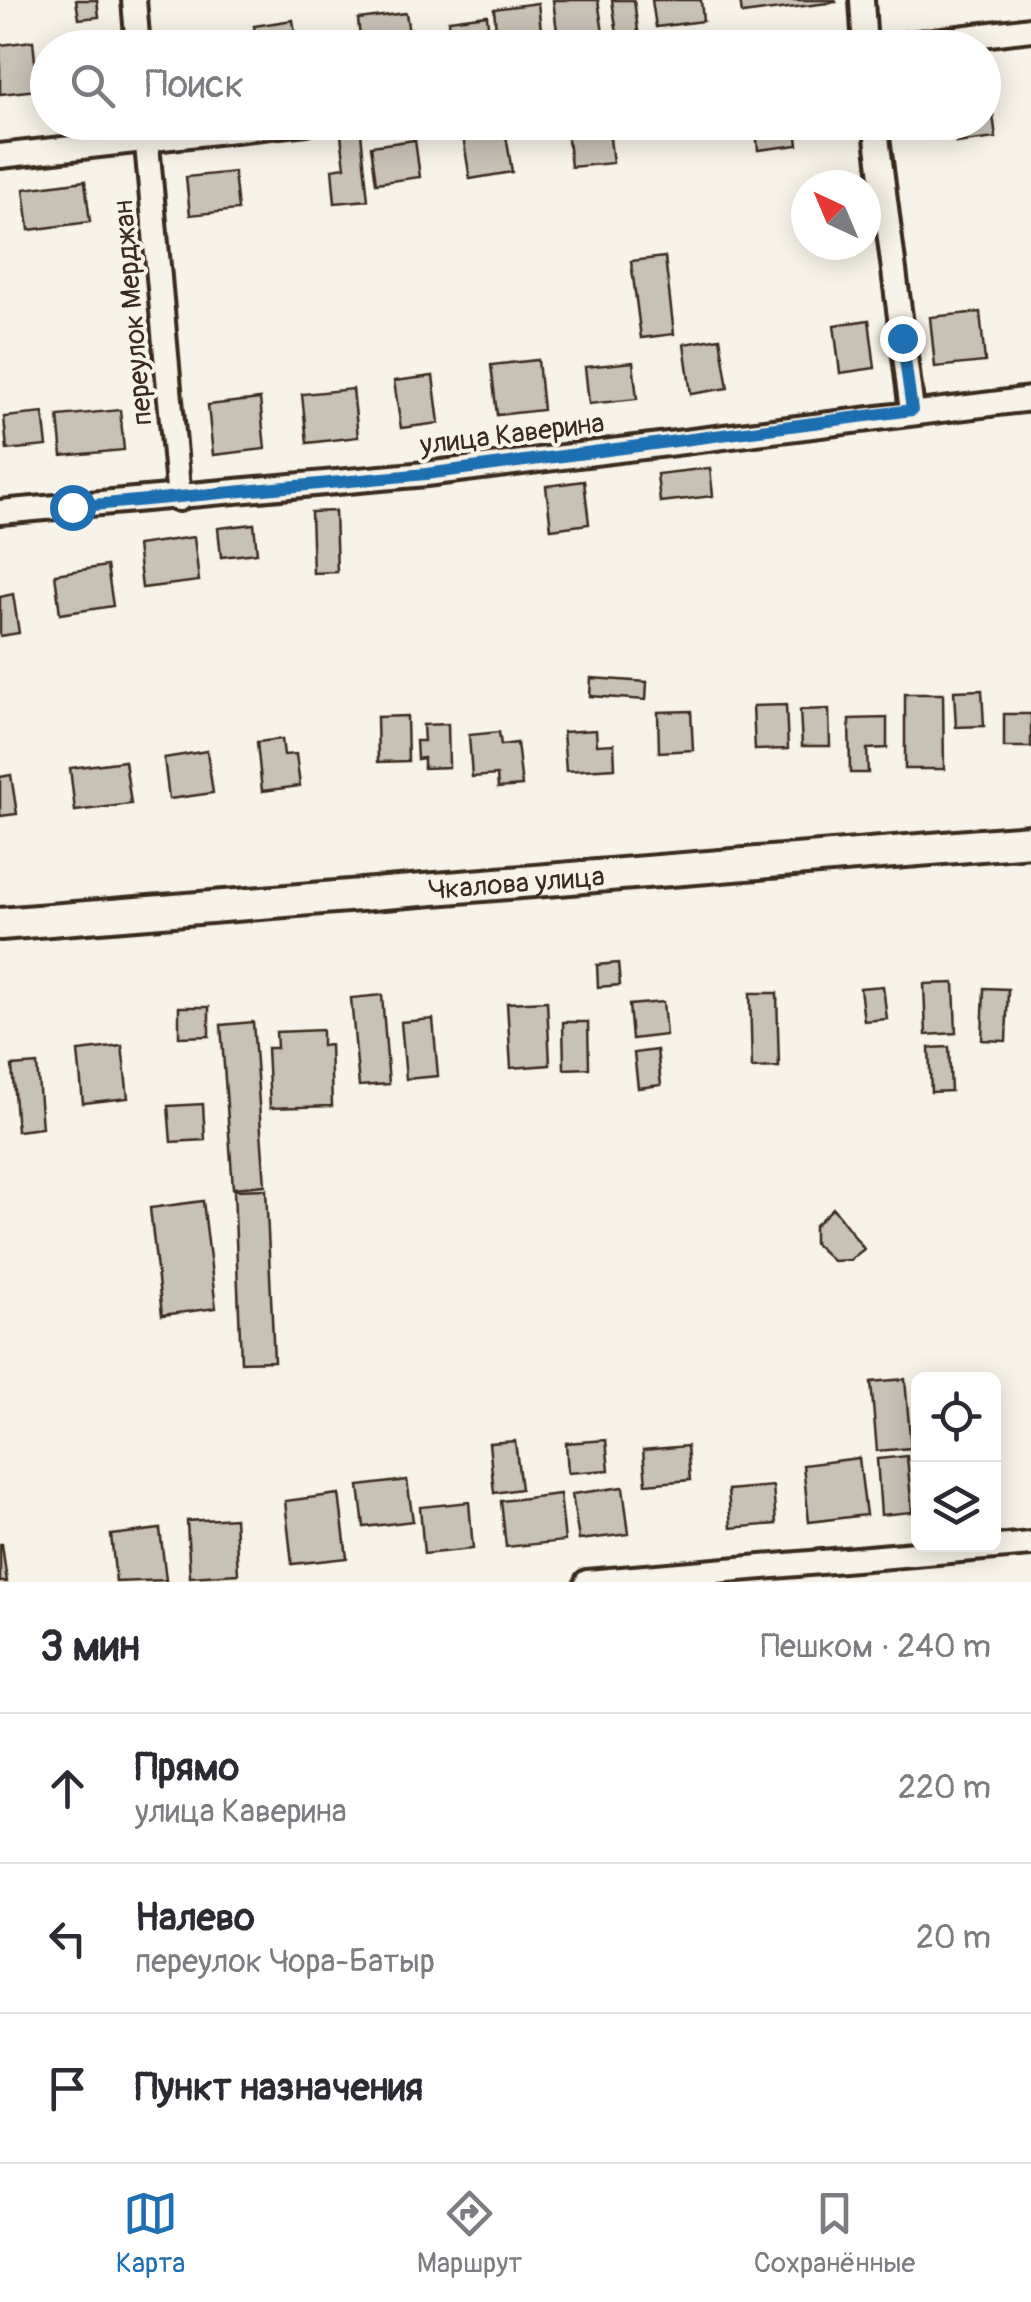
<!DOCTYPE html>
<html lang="ru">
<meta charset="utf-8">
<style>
body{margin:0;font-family:Pangolin,sans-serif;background:#f7f7f7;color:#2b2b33}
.controls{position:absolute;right:30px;bottom:30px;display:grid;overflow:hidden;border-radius:15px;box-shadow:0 5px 25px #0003}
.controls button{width:90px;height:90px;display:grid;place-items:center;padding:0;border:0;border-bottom:2px solid #e1e1e2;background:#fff;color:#2b2b33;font:50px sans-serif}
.compass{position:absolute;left:791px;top:170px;width:90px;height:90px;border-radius:50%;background:#fff;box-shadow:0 5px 25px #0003;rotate:316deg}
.stop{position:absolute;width:30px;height:30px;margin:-22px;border:8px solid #1f6fb2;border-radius:50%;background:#fff}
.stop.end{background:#1f6fb2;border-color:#fff;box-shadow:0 2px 10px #0008}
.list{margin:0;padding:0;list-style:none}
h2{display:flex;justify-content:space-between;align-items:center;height:130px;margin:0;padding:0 40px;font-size:42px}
h2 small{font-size:32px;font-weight:400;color:#7c7c81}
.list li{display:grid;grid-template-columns:65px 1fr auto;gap:30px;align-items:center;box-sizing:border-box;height:150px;padding:0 40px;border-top:2px solid #e1e1e2}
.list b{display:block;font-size:38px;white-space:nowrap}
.list p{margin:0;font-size:32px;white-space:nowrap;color:#7c7c81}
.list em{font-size:32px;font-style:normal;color:#7c7c81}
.icon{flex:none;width:55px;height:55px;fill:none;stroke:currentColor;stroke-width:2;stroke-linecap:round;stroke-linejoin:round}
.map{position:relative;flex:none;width:1031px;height:1582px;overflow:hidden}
.search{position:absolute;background:#fff;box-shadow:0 5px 25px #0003;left:30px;right:30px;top:30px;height:110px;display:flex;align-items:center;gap:25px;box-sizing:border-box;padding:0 35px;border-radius:55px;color:#7c7c81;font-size:38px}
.sheet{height:580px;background:#fff}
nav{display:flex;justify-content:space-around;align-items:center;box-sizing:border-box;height:140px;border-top:2px solid #e1e1e2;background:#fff;font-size:28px;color:#7c7c81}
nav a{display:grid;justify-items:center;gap:5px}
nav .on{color:#1f6fb2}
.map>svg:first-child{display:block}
.building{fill:#c8c1b6;stroke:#3b2a1e;stroke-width:2.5}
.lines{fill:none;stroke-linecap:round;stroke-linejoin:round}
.minor-casing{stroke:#3b2a1e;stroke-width:30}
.secondary-casing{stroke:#3b2a1e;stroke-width:38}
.minor{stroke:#f7f3e8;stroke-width:22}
.secondary{stroke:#f7f3e8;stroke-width:30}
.route{stroke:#1f6fb2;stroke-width:12}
.labels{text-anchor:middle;stroke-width:8;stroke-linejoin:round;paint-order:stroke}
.street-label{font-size:28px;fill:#3b2a1e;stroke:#f7f3e8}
</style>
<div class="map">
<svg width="1031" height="1582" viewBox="0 0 1031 1582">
<rect width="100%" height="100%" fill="#f7f3e8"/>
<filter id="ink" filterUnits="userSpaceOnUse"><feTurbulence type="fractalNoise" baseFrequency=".01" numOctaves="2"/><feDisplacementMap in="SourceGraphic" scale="20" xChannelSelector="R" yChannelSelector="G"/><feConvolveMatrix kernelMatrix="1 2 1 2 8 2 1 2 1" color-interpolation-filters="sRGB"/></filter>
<g filter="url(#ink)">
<g class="building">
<polygon points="76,0 97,0 99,17 79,19"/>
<polygon points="553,0 598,0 603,33 558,39"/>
<polygon points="612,0 634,0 640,46 619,48"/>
<polygon points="652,0 701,0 703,21 656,27"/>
<polygon points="740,0 835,0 836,2 742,14"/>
<polygon points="538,3 543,48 510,48 508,29 496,30 494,9"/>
<polygon points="406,13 411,48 361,48 358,19"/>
<polygon points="487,15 490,48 452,48 449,20"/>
<polygon points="293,20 297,48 257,48 254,26"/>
<polygon points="33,41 38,90 0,94 0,45"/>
<polygon points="991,99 996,138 956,143 954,122 984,122 984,100"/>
<polygon points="566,122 608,122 613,163 571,167"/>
<polygon points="755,122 795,122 798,145 758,150"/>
<polygon points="906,122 937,122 938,134 908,137"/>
<polygon points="505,129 512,172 470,179 463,136"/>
<polygon points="361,133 368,200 335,203 332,169 345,167 341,135"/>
<polygon points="415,140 420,177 376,183 371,146"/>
<polygon points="234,172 238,210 190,215 186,177"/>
<polygon points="85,181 90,222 29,230 24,189"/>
<polygon points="665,257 674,334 641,338 631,261"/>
<polygon points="980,312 985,362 935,367 930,317"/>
<polygon points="869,320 875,368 840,373 834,325"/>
<polygon points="720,338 728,388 691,394 684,344"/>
<polygon points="538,360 543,410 497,415 491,365"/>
<polygon points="633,362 637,399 589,404 585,367"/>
<polygon points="433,376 439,423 401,428 394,381"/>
<polygon points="353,389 358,437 307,443 302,394"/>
<polygon points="260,399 265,449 213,455 208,405"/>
<polygon points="120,410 124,450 62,456 58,416"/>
<polygon points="43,413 47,446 7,450 4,417"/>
<polygon points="710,468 713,496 660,502 657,474"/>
<polygon points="584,481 589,524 551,529 546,486"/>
<polygon points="335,511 337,572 313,573 311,512"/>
<polygon points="254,524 257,553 221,557 218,528"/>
<polygon points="194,537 199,581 142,588 137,545"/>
<polygon points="107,566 113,606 60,614 55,574"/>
<polygon points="13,594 19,633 0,636 0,597"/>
<polygon points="591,678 647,682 646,700 590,696"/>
<polygon points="982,690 984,726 956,727 954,691"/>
<polygon points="905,694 943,694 944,769 905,769"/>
<polygon points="786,705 788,749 755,750 753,706"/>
<polygon points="829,709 830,746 802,746 800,710"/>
<polygon points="691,711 693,750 659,752 658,712"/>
<rect x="1004" y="714" width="27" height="33"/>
<polygon points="407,716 408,761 378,762 377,717"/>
<polygon points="887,718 887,748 867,749 868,773 850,773 849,719"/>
<polygon points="448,724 449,767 424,768 424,758 417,759 416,741 424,741 423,725"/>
<polygon points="596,730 597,745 614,744 615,768 566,771 563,732"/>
<polygon points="499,732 501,745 517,743 522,786 498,788 497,775 472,777 469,735"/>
<polygon points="282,739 284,755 296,754 300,786 262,791 257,742"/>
<polygon points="207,751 213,793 169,799 164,758"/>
<polygon points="125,761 131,804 75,811 70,768"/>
<polygon points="11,775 17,814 0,816 0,777"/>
<polygon points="618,963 620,985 598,987 597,965"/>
<polygon points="954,983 956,1033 926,1035 924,984"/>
<polygon points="883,986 887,1019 864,1021 860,988"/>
<polygon points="984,988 1008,989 1006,1041 982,1040"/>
<polygon points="750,993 777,993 779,1067 752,1068"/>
<polygon points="382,995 389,1084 359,1086 351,998"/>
<polygon points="547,1001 550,1065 511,1068 507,1003"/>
<polygon points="663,1002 666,1035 632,1039 629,1005"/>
<polygon points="179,1007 209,1007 209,1036 179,1037"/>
<polygon points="433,1019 438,1076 406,1079 401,1022"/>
<polygon points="253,1022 265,1185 233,1188 221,1025"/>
<polygon points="563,1022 588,1022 589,1068 564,1069"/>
<polygon points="322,1030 322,1046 330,1045 332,1106 270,1108 267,1048 277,1048 276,1032"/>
<polygon points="122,1046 128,1098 83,1103 78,1051"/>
<polygon points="949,1047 951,1091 931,1092 929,1048"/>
<polygon points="657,1050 661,1085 638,1088 634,1053"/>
<polygon points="37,1064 42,1128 17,1131 12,1066"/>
<polygon points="203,1104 205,1140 171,1142 168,1106"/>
<polygon points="266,1189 274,1361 241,1362 234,1190"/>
<polygon points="203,1201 216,1308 162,1315 150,1208"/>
<polygon points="833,1208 864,1249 850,1260 833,1261 814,1243 814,1226"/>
<polygon points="905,1379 911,1448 877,1451 871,1382"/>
<polygon points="606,1440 609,1470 568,1473 566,1443"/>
<polygon points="515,1441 521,1489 494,1493 489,1443"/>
<polygon points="687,1446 690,1480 646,1484 643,1450"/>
<polygon points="907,1456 912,1512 881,1515 877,1459"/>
<polygon points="859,1458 866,1515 809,1522 803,1465"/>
<polygon points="407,1480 413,1521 364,1527 359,1486"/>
<polygon points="773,1486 776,1524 731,1528 728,1490"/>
<polygon points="623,1487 629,1534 579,1540 572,1494"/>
<polygon points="339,1494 347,1558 292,1564 285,1501"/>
<polygon points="560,1494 565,1541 506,1547 501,1501"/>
<polygon points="469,1502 473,1549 424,1554 420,1507"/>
<polygon points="235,1518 238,1574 190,1577 187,1521"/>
<polygon points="160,1529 166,1580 116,1582 111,1535"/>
<polygon points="0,1544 2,1544 7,1582 0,1582"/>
</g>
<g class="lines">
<g class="minor-casing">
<g id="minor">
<polyline points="134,0 138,48"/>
<polyline points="862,0 865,48"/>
<polyline points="878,48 1031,29"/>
<polyline points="145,122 179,499"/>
<polyline points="875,122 912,411"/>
<polyline points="0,156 307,122"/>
<polyline points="0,512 426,474 1031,399"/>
<polyline points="587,1582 1031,1544"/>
</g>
</g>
<g class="secondary-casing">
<g id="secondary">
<path id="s1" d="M0,924L1031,841"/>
</g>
</g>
<use href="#minor" class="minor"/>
<use href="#secondary" class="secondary"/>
</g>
</g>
<g class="lines" filter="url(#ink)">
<polyline class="route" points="72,507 426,474 912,410 902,338"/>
</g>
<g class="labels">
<g class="street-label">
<text transform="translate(132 313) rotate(-95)" y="10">переулок Мерджан</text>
<text transform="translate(512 433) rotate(-7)" y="10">улица Каверина</text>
<text dy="10" stroke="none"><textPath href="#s1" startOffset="518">Чкалова улица</textPath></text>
</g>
</g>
</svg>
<div class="controls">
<button><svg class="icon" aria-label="locate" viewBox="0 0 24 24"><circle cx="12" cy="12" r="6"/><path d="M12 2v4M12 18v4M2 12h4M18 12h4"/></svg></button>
<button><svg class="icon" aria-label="layers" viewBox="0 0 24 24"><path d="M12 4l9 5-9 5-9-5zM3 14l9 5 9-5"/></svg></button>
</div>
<svg class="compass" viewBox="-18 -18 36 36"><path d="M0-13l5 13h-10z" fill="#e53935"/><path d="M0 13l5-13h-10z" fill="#7c7c81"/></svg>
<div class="stop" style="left:72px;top:507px"></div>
<div class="stop end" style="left:902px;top:338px"></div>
<div class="search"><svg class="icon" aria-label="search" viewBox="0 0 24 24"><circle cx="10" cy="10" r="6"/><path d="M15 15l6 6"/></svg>Поиск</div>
</div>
<section class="sheet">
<h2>3 мин<small>Пешком · 240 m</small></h2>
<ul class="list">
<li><svg class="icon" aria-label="ahead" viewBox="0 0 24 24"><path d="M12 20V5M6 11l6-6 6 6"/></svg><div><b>Прямо</b><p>улица Каверина</p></div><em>220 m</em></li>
<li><svg class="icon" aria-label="left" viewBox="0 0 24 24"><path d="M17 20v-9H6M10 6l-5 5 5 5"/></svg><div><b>Налево</b><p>переулок Чора-Батыр</p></div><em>20 m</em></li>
<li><svg class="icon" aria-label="arrive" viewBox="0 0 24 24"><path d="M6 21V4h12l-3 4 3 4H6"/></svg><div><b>Пункт назначения</b></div></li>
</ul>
</section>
<nav>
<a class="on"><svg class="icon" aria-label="map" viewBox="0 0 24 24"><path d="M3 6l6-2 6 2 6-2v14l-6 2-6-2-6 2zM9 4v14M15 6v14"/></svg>Карта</a>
<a><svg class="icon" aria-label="directions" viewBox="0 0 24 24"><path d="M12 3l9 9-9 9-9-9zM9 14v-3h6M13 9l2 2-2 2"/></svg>Маршрут</a>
<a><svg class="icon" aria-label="saved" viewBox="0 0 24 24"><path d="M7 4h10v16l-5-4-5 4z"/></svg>Сохранённые</a>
</nav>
